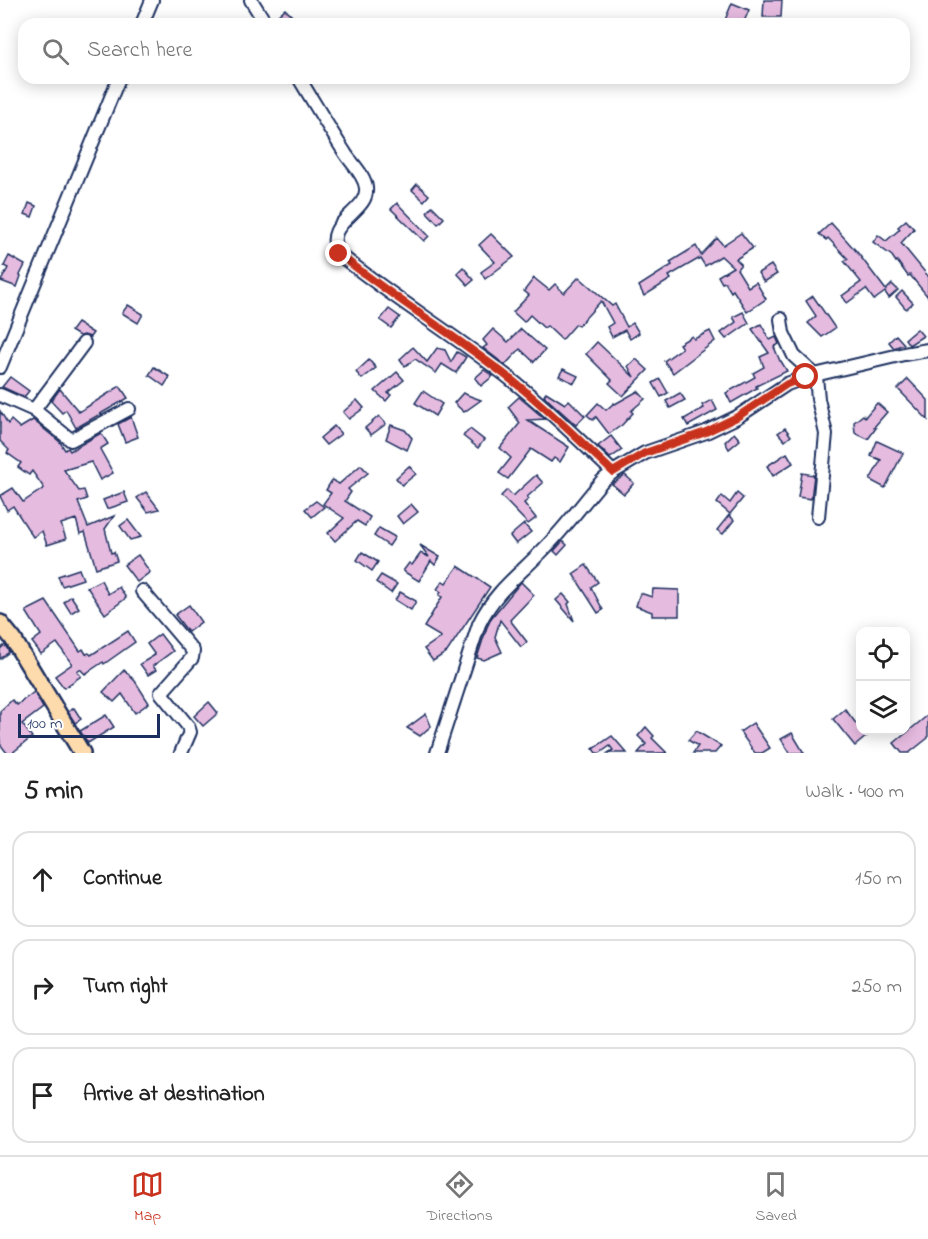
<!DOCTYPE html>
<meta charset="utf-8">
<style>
body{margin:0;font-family:"Indie Flower",sans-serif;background:#f6f6f6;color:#222}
.controls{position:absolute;right:18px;bottom:18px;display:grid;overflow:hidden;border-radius:12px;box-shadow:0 3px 15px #0003}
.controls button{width:54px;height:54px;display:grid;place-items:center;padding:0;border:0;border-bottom:2px solid #e0e0e0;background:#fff;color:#222;font:30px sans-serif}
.scale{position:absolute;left:18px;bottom:15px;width:142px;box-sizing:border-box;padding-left:6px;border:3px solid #1b2f5e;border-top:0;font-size:16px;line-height:21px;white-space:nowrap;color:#1b2f5e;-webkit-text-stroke:4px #fff;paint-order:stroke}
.stop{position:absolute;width:18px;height:18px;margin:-14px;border:4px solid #c8321e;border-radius:50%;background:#fff}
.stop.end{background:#c8321e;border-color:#fff;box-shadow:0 2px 6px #0008}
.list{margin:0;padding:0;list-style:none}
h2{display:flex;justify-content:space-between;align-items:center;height:78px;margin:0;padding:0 24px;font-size:26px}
h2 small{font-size:20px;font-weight:400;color:#767676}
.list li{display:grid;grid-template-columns:39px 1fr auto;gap:18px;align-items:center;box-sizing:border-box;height:96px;margin:0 12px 12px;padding:0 12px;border:2px solid #e0e0e0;border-radius:18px}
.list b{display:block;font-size:22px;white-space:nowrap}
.list em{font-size:20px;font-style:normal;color:#767676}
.icon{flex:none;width:33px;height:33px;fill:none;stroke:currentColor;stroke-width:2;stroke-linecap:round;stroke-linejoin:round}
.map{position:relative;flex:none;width:928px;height:753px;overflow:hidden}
.search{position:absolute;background:#fff;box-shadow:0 3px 15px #0003;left:18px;right:18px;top:18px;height:66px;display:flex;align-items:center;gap:15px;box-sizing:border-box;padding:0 21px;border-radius:18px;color:#767676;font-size:22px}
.sheet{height:402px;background:#fff}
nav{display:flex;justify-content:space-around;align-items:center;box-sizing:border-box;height:84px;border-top:2px solid #e0e0e0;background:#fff;font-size:16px;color:#767676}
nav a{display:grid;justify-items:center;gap:3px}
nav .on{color:#c8321e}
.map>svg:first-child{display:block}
.building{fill:#e6bbe0;stroke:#1b2f5e;stroke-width:1.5}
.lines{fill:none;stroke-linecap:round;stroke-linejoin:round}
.minor-casing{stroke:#1b2f5e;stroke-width:16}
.major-casing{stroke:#1b2f5e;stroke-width:20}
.minor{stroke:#fff;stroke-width:12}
.major{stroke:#fedbac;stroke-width:15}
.route{stroke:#c8321e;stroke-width:8}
</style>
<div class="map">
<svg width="928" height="753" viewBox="0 0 928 753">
<rect width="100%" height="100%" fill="#fff"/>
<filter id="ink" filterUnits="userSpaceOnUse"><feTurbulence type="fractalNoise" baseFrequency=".0167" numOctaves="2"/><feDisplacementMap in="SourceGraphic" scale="12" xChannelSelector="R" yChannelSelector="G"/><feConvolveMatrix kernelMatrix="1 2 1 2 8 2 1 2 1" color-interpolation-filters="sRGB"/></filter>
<g filter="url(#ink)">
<g class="building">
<polygon points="764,0 782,0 781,17 763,17"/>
<polygon points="732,3 749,10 743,24 736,24 725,20"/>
<polygon points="285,9 293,17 286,24 277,16"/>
<polygon points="417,184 429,195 424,201 412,190"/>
<polygon points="29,203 36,206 32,217 25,214"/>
<polygon points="397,203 429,236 424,241 391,209"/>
<polygon points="432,206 444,218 438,224 427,212"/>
<polygon points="906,220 914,229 901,243 928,276 928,297 910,275 908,276 897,261 896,262 892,256 873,242 878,235 886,241 900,229 898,227"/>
<polygon points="831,223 857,252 886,290 892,284 898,290 889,298 885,292 874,300 866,289 847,303 842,296 861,282 844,261 848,259 828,238 826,240 819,234"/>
<polygon points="741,233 753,248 736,259 741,264 737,269 748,287 756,282 766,299 747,312 733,290 731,292 725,282 722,283 718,276 733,267 721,256 705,266 700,258 669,276 671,279 644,296 639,286 672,265 670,262 696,246 701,255 717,238 723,245"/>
<polygon points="491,234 514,257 485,279 481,272 495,262 479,245"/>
<polygon points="9,256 25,265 20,275 21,276 17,287 1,281 8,268 4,266"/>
<polygon points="771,265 777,274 764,282 758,273"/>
<polygon points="463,267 474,280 468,285 457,273"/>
<polygon points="579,277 612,306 615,304 627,327 633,323 639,333 630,339 625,330 612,337 607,327 613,323 601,301 578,326 576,324 562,340 547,326 544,328 530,315 524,322 513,312 529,295 524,291 534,278 549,290 555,284 564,293"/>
<polygon points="902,291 913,303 906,309 896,297"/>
<polygon points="813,296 835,328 822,337 808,323 816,316 806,301"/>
<polygon points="128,305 143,314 138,323 122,313"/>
<polygon points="389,309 400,317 391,328 380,320"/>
<polygon points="743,312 749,323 726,339 721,333 736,322 733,317"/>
<polygon points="77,323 93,333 90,337 84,335 79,336 71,331"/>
<polygon points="761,324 770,340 776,337 779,344 774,347 780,361 781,361 787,371 756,386 757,388 731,403 726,393 755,377 753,373 764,367 760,357 769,353 752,329"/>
<polygon points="493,329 508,342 521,329 545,350 534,362 520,349 505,365 483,348 487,345 483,340"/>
<polygon points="917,329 923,336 909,345 905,339"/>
<polygon points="710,331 715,341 673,373 664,361 682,348 679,344 692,336 694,339"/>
<polygon points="896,335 904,344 894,348 889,342"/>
<polygon points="597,342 634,377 628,366 636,359 648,370 623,396 609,383 612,380 586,354"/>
<polygon points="413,347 427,362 437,348 445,350 451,362 457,352 466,357 456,373 442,364 436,373 415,359 405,366 400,359"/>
<polygon points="369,360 376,368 362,379 356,372"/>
<polygon points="154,367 170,377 164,386 149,375"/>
<polygon points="563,369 578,376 574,383 559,376"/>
<polygon points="484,370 493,376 481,386 475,378"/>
<polygon points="397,372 404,380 388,393 391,395 386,401 375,391"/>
<polygon points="10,377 29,391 24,397 2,387"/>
<polygon points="660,379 668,393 661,397 653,383"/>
<polygon points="908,379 928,400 928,420 898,389"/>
<polygon points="120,386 128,398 76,428 66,410 62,413 51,401 60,389 79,412"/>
<polygon points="423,391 442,404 435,416 415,403"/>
<polygon points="638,391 645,399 631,411 633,413 622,425 609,434 596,417 593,420 587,415 598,403 606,410 614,403 615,404"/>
<polygon points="546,392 565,404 569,400 585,416 576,425 544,396"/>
<polygon points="463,393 470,396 481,400 464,412 454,403"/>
<polygon points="680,393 685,400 670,408 666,401"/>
<polygon points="519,397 545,419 527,420 569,447 560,462 554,458 551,462 531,449 508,479 499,473 511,458 500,448 520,423 508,407"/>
<polygon points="357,400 364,408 349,419 343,412"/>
<polygon points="712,400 717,410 688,426 684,419 704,408 702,405"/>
<polygon points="877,403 887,412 874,427 876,428 868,439 855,433 854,422 863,415 865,417"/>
<polygon points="0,411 8,424 11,420 20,428 33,420 60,442 65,450 68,448 70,451 101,433 108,444 100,449 113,473 100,480 91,462 64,470 79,491 84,490 87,499 78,502 88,527 114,516 105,529 111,553 114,552 117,561 96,568 85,532 80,534 76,519 61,524 66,539 47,545 42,531 33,537 13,506 7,510 0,496 13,488 23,502 44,488 32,471 29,475 18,467 21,463 7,453 9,450 0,441"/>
<polygon points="379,416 386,424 371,435 365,428"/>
<polygon points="131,417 138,437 125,442 118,424"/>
<polygon points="391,425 405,430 412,438 407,450 386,439"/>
<polygon points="334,426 341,434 326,445 320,438"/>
<polygon points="785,428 791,436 785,441 778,433"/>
<polygon points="470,429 484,440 478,448 463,436"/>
<polygon points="734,433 740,440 729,449 725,442"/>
<polygon points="611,436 622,450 610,458 598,446"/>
<polygon points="877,441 903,453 885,488 870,480 881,460 871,456"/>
<polygon points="787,453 793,463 773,476 767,466"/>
<polygon points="361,465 368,473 348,489 351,492 345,501 370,517 365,526 357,521 335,541 328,533 344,518 323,504 331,493 326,490 332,480 339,484"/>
<polygon points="409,466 416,474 402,485 396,478"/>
<polygon points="802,473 814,475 811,499 798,497"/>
<polygon points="536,475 543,483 527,497 529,499 524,503 536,518 528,524 501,496 507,490 513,496"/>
<polygon points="625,475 634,483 624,494 612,484"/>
<polygon points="124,492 128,502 107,509 103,500"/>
<polygon points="146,492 159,509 148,512 137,498"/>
<polygon points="737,493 743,498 730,514 717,503 722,496 730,503"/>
<polygon points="316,501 324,507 312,517 305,509"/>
<polygon points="411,504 418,512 403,524 397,516"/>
<polygon points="729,515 734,520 723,534 717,530"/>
<polygon points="128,520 141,537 130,540 120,526"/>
<polygon points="524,524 531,532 516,544 510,536"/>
<polygon points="379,528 395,537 389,546 374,536"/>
<polygon points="563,541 567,545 558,555 554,551"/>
<polygon points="420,545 440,557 435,565 431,561 419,581 403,571 409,563 412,565 421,553 429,557"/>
<polygon points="362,552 378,562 372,571 357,560"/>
<polygon points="138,555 150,572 137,582 124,565"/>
<polygon points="586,565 598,582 591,587 603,610 598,613 573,574"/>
<polygon points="458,566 490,587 447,652 433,661 424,649 441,637 424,627 442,597 439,595 441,592 437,589 443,581 446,583"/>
<polygon points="79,569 83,579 62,586 58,576"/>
<polygon points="381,575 397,584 391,593 376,582"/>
<polygon points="101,580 108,594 119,587 126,598 105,614 87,587"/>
<polygon points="521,582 534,595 510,620 527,642 521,647 500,620 495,637 502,652 484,660 477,658 487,627 492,617"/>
<polygon points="653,589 679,590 679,616 652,616 652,612 636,606 640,593 652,597"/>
<polygon points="400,592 416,601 411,610 395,600"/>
<polygon points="563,594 570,602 568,604 574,621 556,600"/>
<polygon points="71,596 79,608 71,613 64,602"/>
<polygon points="46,601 80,651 83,649 86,654 89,653 91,655 128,631 135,642 104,664 103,662 85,674 80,669 77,671 81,676 64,688 55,676 72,664 57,643 41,654 32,642 41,635 26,611"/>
<polygon points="189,605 201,622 188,632 175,615"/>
<polygon points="160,634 173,651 153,666 156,670 148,675 140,664 155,655 147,644"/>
<polygon points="5,645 9,652 0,659 0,649"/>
<polygon points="124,670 135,681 149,703 135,713 122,694 114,702 103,692"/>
<polygon points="34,692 43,708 22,724 32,737 12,753 7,753 0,744 0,711 12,700 17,705"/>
<polygon points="209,702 218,713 203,726 194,716"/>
<polygon points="74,708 81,719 75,723 68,712"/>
<polygon points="845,709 861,730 867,736 855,746 833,719"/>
<polygon points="426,714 431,726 420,736 407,728"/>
<polygon points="106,715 114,727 88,743 80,731"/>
<polygon points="928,715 928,738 909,753 902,753 894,743"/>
<polygon points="753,723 770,748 762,753 755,753 740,732"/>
<polygon points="646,727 654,736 652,738 667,753 638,753 646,744 638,736"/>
<polygon points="696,731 721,746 715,753 693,753 698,746 688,740"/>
<polygon points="792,733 804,753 790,753 781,739"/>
<polygon points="612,736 627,753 608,753 613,750 610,746 600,753 596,753 593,749"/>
</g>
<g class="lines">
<g class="minor-casing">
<g id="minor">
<polyline points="251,0 266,24"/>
<polyline points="142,24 152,0"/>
<path d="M299,78C314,103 329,128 345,153C351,163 365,175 366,188C369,213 320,222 339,254C388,294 442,327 492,365C536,397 574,435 613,472"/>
<polyline points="781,319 783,333 794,356 816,376 818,399 826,434 818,517"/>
<polyline points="0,367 119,78"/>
<polyline points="0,395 34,410 71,440 129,409"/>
<polyline points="34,410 84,343"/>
<polyline points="142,591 193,651 192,658 161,693 188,726 190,732 181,753"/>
<path d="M437,753L479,624C494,592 521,573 545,548C566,527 583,503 602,481L613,472L645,453L706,432L737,417L787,384L806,377L904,354L928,350"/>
</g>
</g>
<g class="major-casing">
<polyline id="major" points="0,623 13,639 82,753"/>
</g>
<use href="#minor" class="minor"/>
<use href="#major" class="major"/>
</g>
</g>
<g class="lines" filter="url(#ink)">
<path class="route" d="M339,254C388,294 442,327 492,365C536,397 574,435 613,472L645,453L706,432L737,417L787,384L806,377"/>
</g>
</svg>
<div class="controls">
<button><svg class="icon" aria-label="locate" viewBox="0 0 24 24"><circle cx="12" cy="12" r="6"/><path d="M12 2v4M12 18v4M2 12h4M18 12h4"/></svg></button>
<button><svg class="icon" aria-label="layers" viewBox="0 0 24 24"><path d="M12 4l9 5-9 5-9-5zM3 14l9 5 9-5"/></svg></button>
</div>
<div class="scale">100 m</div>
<div class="stop" style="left:806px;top:377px"></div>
<div class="stop end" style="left:339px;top:254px"></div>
<div class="search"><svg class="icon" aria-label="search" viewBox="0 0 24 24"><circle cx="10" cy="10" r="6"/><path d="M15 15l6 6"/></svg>Search here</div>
</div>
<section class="sheet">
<h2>5 min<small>Walk · 400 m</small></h2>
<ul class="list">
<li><svg class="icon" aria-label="ahead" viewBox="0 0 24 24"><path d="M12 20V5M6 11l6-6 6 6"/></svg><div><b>Continue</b></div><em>150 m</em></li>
<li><svg class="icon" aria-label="right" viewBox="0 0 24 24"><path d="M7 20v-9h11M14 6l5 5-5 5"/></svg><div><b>Turn right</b></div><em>250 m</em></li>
<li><svg class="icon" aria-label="arrive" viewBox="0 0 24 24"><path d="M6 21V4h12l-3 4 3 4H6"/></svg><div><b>Arrive at destination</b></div></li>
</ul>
</section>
<nav>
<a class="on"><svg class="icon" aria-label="map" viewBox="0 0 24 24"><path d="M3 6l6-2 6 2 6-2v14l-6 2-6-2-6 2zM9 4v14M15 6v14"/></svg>Map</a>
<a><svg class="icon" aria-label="directions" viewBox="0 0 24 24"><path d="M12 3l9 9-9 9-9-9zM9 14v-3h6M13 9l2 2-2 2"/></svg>Directions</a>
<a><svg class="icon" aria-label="saved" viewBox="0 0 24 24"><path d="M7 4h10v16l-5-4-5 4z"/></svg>Saved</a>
</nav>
